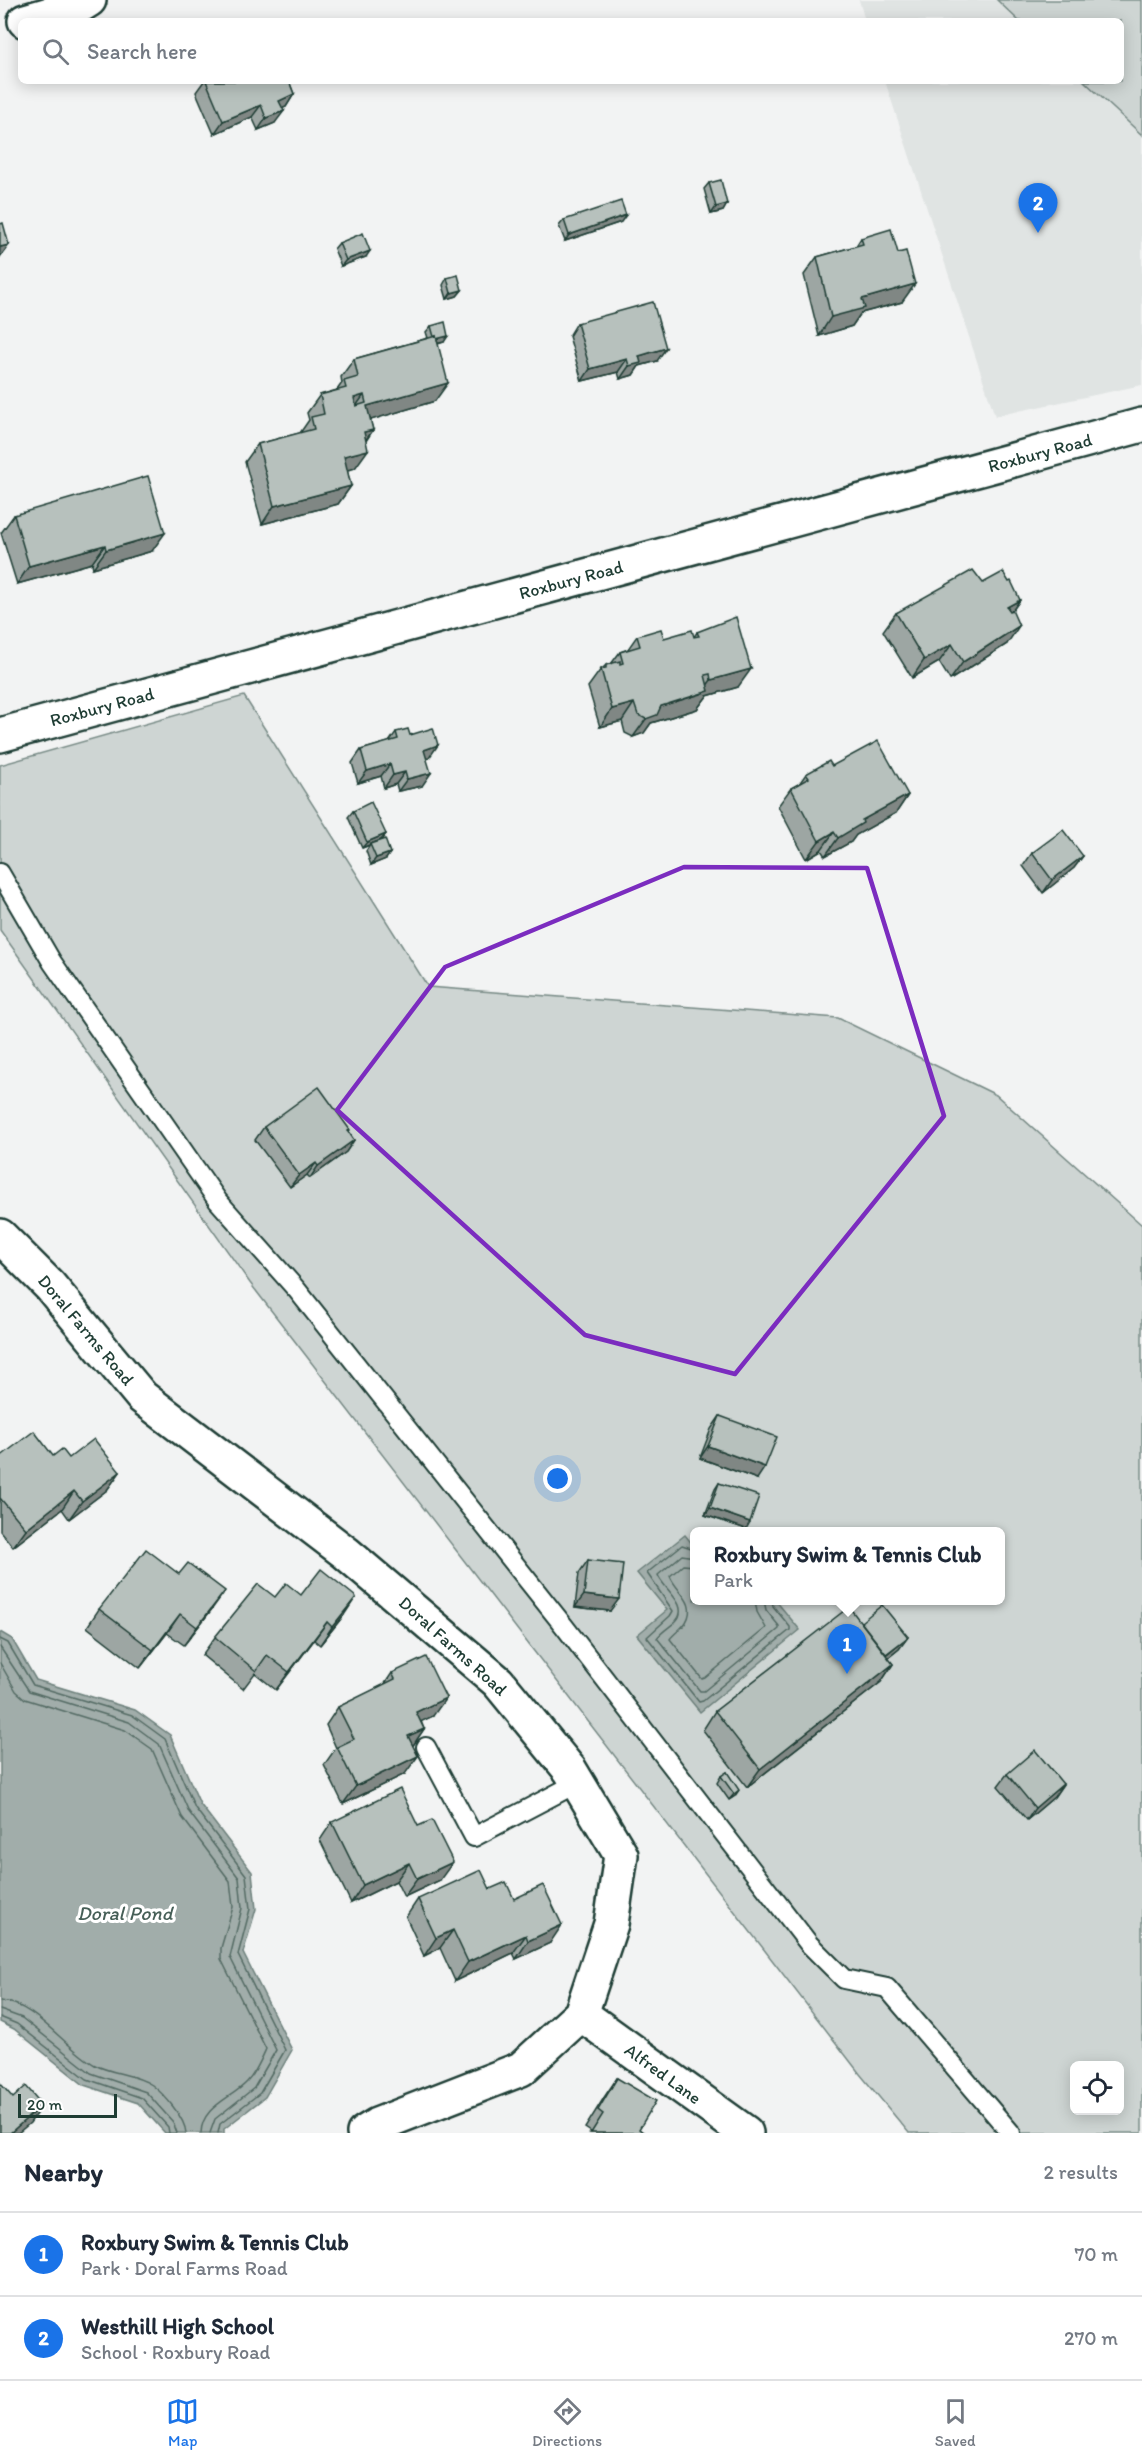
<!DOCTYPE html>
<meta charset="utf-8">
<style>
body{margin:0;font-family:Itim,sans-serif;background:#f2f2f3;color:#1f2937}
.controls{position:absolute;right:18px;bottom:18px;display:grid;overflow:hidden;border-radius:9px;box-shadow:0 3px 15px #0003}
.controls button{width:54px;height:54px;display:grid;place-items:center;padding:0;border:0;border-bottom:2px solid #e0e1e3;background:#fff;color:#1f2937;font:30px sans-serif}
.scale{position:absolute;left:18px;bottom:15px;width:99px;box-sizing:border-box;padding-left:6px;border:3px solid #1f3d34;border-top:0;font-size:16px;line-height:21px;white-space:nowrap;color:#1f3d34;-webkit-text-stroke:4px #fff;paint-order:stroke}
.you{position:absolute;left:558px;top:1479px;width:21px;height:21px;margin:-15px;border:4px solid #fff;border-radius:50%;background:#1a73e8;box-shadow:0 0 0 9px #1a73e833}
.badge{display:grid;place-items:center;width:39px;height:39px;border-radius:50%;background:#1a73e8;color:#fff;font-size:20px;font-weight:700}
.pin{position:absolute;translate:-50% -50px;filter:drop-shadow(0 2px 3px #0008)}
.pin::after{content:'';position:absolute;top:32px;width:21px;height:18px;background:inherit;clip-path:polygon(0 0,100% 0,50% 100%)}
.popup{position:absolute;left:690px;top:1527px;width:315px;height:78px;box-sizing:border-box;display:grid;place-content:center;border-radius:9px;background:#fff;filter:drop-shadow(0 2px 4px #0005);font-size:20px;white-space:nowrap;color:#747a83}
.popup b{font-size:22px;color:#1f2937}
.popup::after{content:'';position:absolute;left:50%;top:100%;margin-left:-12px;border:12px solid transparent;border-top-color:#fff}
.list{margin:0;padding:0;list-style:none}
h2{display:flex;justify-content:space-between;align-items:center;height:78px;margin:0;padding:0 24px;font-size:26px}
h2 small{font-size:20px;font-weight:400;color:#747a83}
.list li{display:grid;grid-template-columns:39px 1fr auto;gap:18px;align-items:center;box-sizing:border-box;height:84px;padding:0 24px;border-top:2px solid #e0e1e3}
.list b{display:block;font-size:22px;white-space:nowrap}
.list p{margin:0;font-size:20px;white-space:nowrap;color:#747a83}
.list em{font-size:20px;font-style:normal;color:#747a83}
.icon{flex:none;width:33px;height:33px;fill:none;stroke:currentColor;stroke-width:2;stroke-linecap:round;stroke-linejoin:round}
.map{position:relative;flex:none;width:1142px;height:2133px;overflow:hidden}
.search{position:absolute;background:#fff;box-shadow:0 3px 15px #0003;left:18px;right:18px;top:18px;height:66px;display:flex;align-items:center;gap:15px;box-sizing:border-box;padding:0 21px;border-radius:9px;color:#747a83;font-size:22px}
.sheet{height:246px;background:#fff}
nav{display:flex;justify-content:space-around;align-items:center;box-sizing:border-box;height:84px;border-top:2px solid #e0e1e3;background:#fff;font-size:16px;color:#747a83}
nav a{display:grid;justify-items:center;gap:3px}
nav .on{color:#1a73e8}
.map>svg:first-child{display:block}
.built{fill:#e0e4e3}
.green{fill:#ced5d3;stroke:#768984;stroke-width:1.5;fill-rule:evenodd}
.water{fill:#a1adaa;stroke:#6d807b;stroke-width:1.5}
.lines{fill:none;stroke-linecap:round;stroke-linejoin:round}
.shore{stroke:#536a63;stroke-width:1.5}
.lane-casing{stroke:#1f3d34;stroke-width:22}
.street-casing{stroke:#1f3d34;stroke-width:38}
.secondary-casing{stroke:#1f3d34;stroke-width:38}
.lane{stroke:#fff;stroke-width:18}
.street{stroke:#fff;stroke-width:33}
.secondary{stroke:#fff;stroke-width:33}
.wall{fill:#9da6a3;stroke:#1f3d34;stroke-width:1.5}
.shaded-wall{fill:#808784;stroke:#1f3d34;stroke-width:1.5}
.building{fill:#b7c1bd;stroke:#1f3d34;stroke-width:1.5;fill-rule:evenodd}
.marked{fill:none;stroke:#7b2cbf;stroke-width:4.5;stroke-linejoin:round}
.labels{text-anchor:middle;stroke-width:6;stroke-linejoin:round;paint-order:stroke}
.street-label{font-size:18px;fill:#1f3d34;stroke:#fff}
.water-label{font-size:20px;font-style:italic;fill:#465f57;stroke:#fff}
</style>
<div class="map">
<svg width="1142" height="2133" viewBox="0 0 1142 2133">
<rect width="100%" height="100%" fill="#f2f3f3"/>
<filter id="ink" filterUnits="userSpaceOnUse"><feTurbulence type="fractalNoise" baseFrequency=".0167" numOctaves="2"/><feDisplacementMap in="SourceGraphic" scale="12" xChannelSelector="R" yChannelSelector="G"/><feConvolveMatrix kernelMatrix="1 2 1 2 8 2 1 2 1" color-interpolation-filters="sRGB"/></filter>
<g filter="url(#ink)">
<polygon class="built" points="859,0 1142,0 1142,385 995,416 885,81 1121,81 1121,21 865,21"/>
<g class="green">
<polygon points="997,0 1142,0 1142,135 1084,81 1121,81 1121,21 1019,21"/>
<path d="M244,696L428,987L838,1018L996,1095L1142,1225V2133H909L860,2074L250,1283L0,930V765ZM694,1532H1000V1600H694ZM1074,2066H1120V2110H1074Z"/>
</g>
<g class="water">
<polygon points="685,1535 694,1546 694,1600 776,1601 800,1630 700,1712 637,1635 667,1610 637,1573"/>
<polygon points="0,1632 12,1639 36,1680 135,1710 170,1735 200,1804 252,1872 256,1909 243,1953 292,2050 265,2097 224,2129 224,2133 165,2133 138,2103 84,2085 14,2029 0,2022"/>
</g>
<g class="lines">
<g class="shore">
<polyline points="694,1549 682,1545 647,1573 673,1611 670,1616 647,1637 699,1702 703,1701 790,1630 790,1627 773,1606 772,1600"/>
<path d="M694,1557L682,1555L658,1575C662,1588 691,1605 676,1621C670,1627 662,1631 657,1638L700,1691H704L779,1629V1626L766,1610L764,1600"/>
<path d="M694,1566L683,1565L670,1576C676,1592 698,1602 686,1622C682,1629 674,1633 670,1639L702,1679L705,1678L766,1628L757,1612L755,1600"/>
<polyline points="0,1639 8,1643 33,1685 132,1715 165,1739 195,1808 246,1875 250,1909 238,1955 285,2050 260,2093 220,2124 218,2133"/>
<polyline points="0,1647 29,1691 129,1722 159,1744 189,1812 239,1878 242,1908 230,1957 276,2050 254,2088 215,2119 210,2133"/>
<path d="M0,1663L16,1691L25,1699L125,1730L152,1749L182,1817L230,1881L233,1907L221,1948V1959L266,2049C261,2060 255,2074 247,2082C231,2099 202,2106 201,2133"/>
<path d="M0,2001C34,2002 66,2049 95,2065C112,2074 136,2074 152,2085C164,2094 185,2118 186,2133"/>
<polyline points="0,2010 22,2018 91,2073 146,2092 173,2122 177,2133"/>
<polyline points="0,2017 17,2024 87,2079 142,2098 168,2127 169,2133"/>
</g>
<g class="lane-casing">
<g id="lane">
<polyline points="0,873 52,962 218,1201 297,1290 564,1626 809,1944 844,1979 887,1988 1011,2133"/>
<polyline points="426,1747 474,1837 577,1783"/>
</g>
</g>
<g class="street-casing">
<g id="street">
<polyline points="25,21 81,5 89,0"/>
<polyline points="0,1236 50,1286 142,1397 346,1553 498,1682 570,1770 621,1855 611,1924 581,2014 521,2069 377,2125 364,2133"/>
<polyline points="581,2014 746,2133"/>
</g>
</g>
<g class="secondary-casing">
<polyline id="secondary" points="0,735 1142,425"/>
</g>
<use href="#lane" class="lane"/>
<use href="#street" class="street"/>
<use href="#secondary" class="secondary"/>
</g>
<g class="wall">
<polygon points="204,81 289,81 294,94 286,107 283,108 275,123 258,130 252,117 214,134 196,92"/>
<polygon points="709,183 727,204 723,211 711,214 704,189"/>
<polygon points="564,220 621,222 565,241 559,226"/>
<polygon points="861,238 902,302 861,313 852,326 819,336 804,275 817,257 856,246"/>
<polygon points="339,243 366,257 341,266 334,249"/>
<polygon points="447,278 462,290 457,296 447,299 443,285"/>
<polygon points="577,323 657,361 639,366 633,375 620,379 618,372 582,381 569,336"/>
<polygon points="431,326 444,342 438,344 435,401 370,420 373,430 366,441 355,468 347,470 351,486 338,504 262,524 245,462 258,444 300,433 309,420 307,413 320,395 337,390 342,383 341,377 354,359 428,338 426,332"/>
<polygon points="14,515 152,551 93,568 92,563 17,584 1,533"/>
<polygon points="983,583 1020,600 1012,611 1007,644 950,680 939,662 912,678 883,631 896,613"/>
<polygon points="697,632 738,687 707,696 697,709 651,723 644,733 633,737 625,733 622,721 600,727 588,687 601,669 603,668 606,665 611,664 620,652 628,649 637,636 664,638 694,637"/>
<polygon points="396,732 410,735 429,758 427,759 422,786 398,791 396,784 384,788 381,776 358,783 352,763 361,750 389,742"/>
<polygon points="832,766 908,795 896,813 856,835 851,842 825,856 821,850 806,859 778,806 791,788 799,784 806,774"/>
<polygon points="353,811 386,834 381,840 390,853 386,859 371,865 366,851 370,845 362,848 348,817"/>
<polygon points="1032,853 1083,856 1074,868 1043,893 1023,866"/>
<polygon points="264,1127 348,1132 354,1140 346,1152 310,1178 307,1175 290,1187 255,1140"/>
<polygon points="720,1416 757,1479 700,1458 711,1429"/>
<polygon points="53,1456 69,1458 120,1472 107,1490 69,1519 62,1509 13,1547 0,1531 0,1457"/>
<polygon points="719,1483 746,1529 705,1515 715,1489"/>
<polygon points="588,1560 610,1611 575,1607 579,1573"/>
<polygon points="179,1574 212,1609 184,1645 167,1633 140,1668 87,1627 99,1609"/>
<polygon points="301,1595 344,1615 320,1645 314,1640 276,1690 255,1673 243,1689 202,1655 215,1637 275,1597"/>
<polygon points="861,1622 908,1637 899,1649 888,1658 893,1664 881,1682 747,1787 703,1730 715,1711"/>
<polygon points="392,1673 433,1716 421,1721 424,1729 413,1745 405,1774 343,1804 324,1765 336,1748 326,1725 338,1707 384,1685"/>
<polygon points="727,1772 735,1796 729,1800 717,1783 721,1776"/>
<polygon points="1007,1774 1063,1784 1054,1797 1027,1820 998,1786"/>
<polygon points="332,1822 440,1880 404,1897 396,1881 351,1903 320,1840"/>
<polygon points="490,1889 514,1899 550,1943 516,1959 513,1953 455,1981 440,1948 424,1956 406,1917 418,1899"/>
<polygon points="617,2078 639,2129 644,2133 590,2133 591,2132 585,2128 605,2096"/>
</g>
<g class="shaded-wall">
<polygon points="294,94 286,107 271,113 279,101"/>
<polygon points="261,105 252,117 214,134 223,121"/>
<polygon points="284,111 275,123 258,130 266,118"/>
<polygon points="727,204 723,211 711,214 716,207"/>
<polygon points="626,215 621,222 565,241 569,235"/>
<polygon points="9,245 0,257 0,247"/>
<polygon points="370,251 366,257 341,266 346,260"/>
<polygon points="915,284 902,302 861,313 852,326 819,336 831,317 862,299"/>
<polygon points="462,290 457,296 447,299 451,293"/>
<polygon points="448,336 444,342 430,345 434,339"/>
<polygon points="666,348 657,361 639,366 633,375 620,379 629,366 639,356"/>
<polygon points="627,359 618,372 582,381 590,369"/>
<polygon points="448,383 435,401 354,425 367,406"/>
<polygon points="364,395 351,413 354,398"/>
<polygon points="373,430 360,448 364,432"/>
<polygon points="368,450 355,468 331,474 344,456"/>
<polygon points="351,486 338,504 262,524 274,506"/>
<polygon points="165,533 152,551 93,568 106,550"/>
<polygon points="105,545 92,563 17,584 29,566"/>
<polygon points="1020,600 1007,618 1007,607"/>
<polygon points="1019,626 1007,644 950,680 963,662"/>
<polygon points="952,644 939,662 912,678 924,660"/>
<polygon points="751,669 738,687 707,696 697,709 651,723 644,733 633,737 646,719 661,706 701,694 711,680"/>
<polygon points="634,703 622,721 600,727 612,709"/>
<polygon points="438,745 429,758 415,762 424,750"/>
<polygon points="390,764 381,776 358,783 367,771"/>
<polygon points="405,772 396,784 384,788 393,775"/>
<polygon points="431,773 422,786 398,791 407,779"/>
<polygon points="908,795 896,813 856,835 851,842 825,856 838,838 862,820"/>
<polygon points="834,832 821,850 806,859 819,841"/>
<polygon points="386,834 381,840 362,848 367,842"/>
<polygon points="390,853 386,859 371,865 376,858"/>
<polygon points="1083,856 1074,868 1043,893 1052,880"/>
<polygon points="354,1140 346,1152 310,1178 318,1166"/>
<polygon points="316,1163 307,1175 290,1187 299,1175"/>
<polygon points="708,1446 765,1467 757,1479 700,1458"/>
<polygon points="120,1472 107,1490 69,1519 82,1501"/>
<polygon points="74,1491 62,1509 13,1547 26,1529"/>
<polygon points="710,1508 750,1522 746,1529 705,1515"/>
<polygon points="225,1591 212,1609 184,1645 197,1627"/>
<polygon points="584,1595 619,1599 610,1611 575,1607"/>
<polygon points="356,1597 344,1615 320,1645 332,1627"/>
<polygon points="180,1614 167,1633 140,1668 153,1650"/>
<polygon points="327,1622 314,1640 276,1690 289,1672"/>
<polygon points="908,1637 899,1649 873,1670 882,1658"/>
<polygon points="893,1664 881,1682 747,1787 760,1769"/>
<polygon points="446,1698 433,1716 404,1730 416,1712"/>
<polygon points="424,1729 412,1747 408,1736"/>
<polygon points="418,1756 405,1774 343,1804 356,1786"/>
<polygon points="1063,1784 1054,1797 1027,1820 1035,1808"/>
<polygon points="739,1790 735,1796 729,1800 734,1794"/>
<polygon points="453,1862 440,1880 404,1897 417,1879"/>
<polygon points="409,1863 396,1881 351,1903 363,1885"/>
<polygon points="562,1925 550,1943 516,1959 528,1941"/>
<polygon points="453,1930 440,1948 424,1956 436,1938"/>
<polygon points="526,1935 513,1953 455,1981 468,1962"/>
<polygon points="42,2105 30,2123 18,2133 10,2133"/>
</g>
<g class="building">
<polygon points="206,81 289,81 294,94 279,101 284,111 266,118 261,105 223,121"/>
<polygon points="721,180 727,204 716,207 709,183"/>
<polygon points="621,201 626,215 569,235 564,220"/>
<polygon points="3,223 9,245 0,247 0,224"/>
<polygon points="891,229 898,253 906,251 915,284 862,299 865,308 831,317 817,257 863,244 861,238"/>
<polygon points="363,233 370,251 346,260 339,243"/>
<polygon points="458,275 462,290 451,293 447,278"/>
<polygon points="653,302 666,348 639,356 641,363 629,366 627,359 590,369 577,323"/>
<polygon points="445,322 448,336 436,339 436,336 434,337 431,326"/>
<path d="M436,336L448,383L367,406L373,430L364,432L368,450L344,456L351,486L274,506L258,444L314,429L311,417L324,414L320,395L346,388L344,381L358,377L354,359ZM364,395L366,403L356,406L354,398Z"/>
<polygon points="148,476 165,533 106,550 105,545 29,566 14,515"/>
<polygon points="973,570 983,583 1003,572 1009,582 1011,581 1020,600 1007,607 1010,611 1012,610 1019,626 963,662 952,644 924,660 896,613"/>
<polygon points="736,617 751,669 711,680 710,674 705,675 709,691 661,706 657,715 646,719 638,715 634,703 612,709 601,669 606,668 606,665 620,661 620,664 623,663 620,652 640,646 637,636 661,629 664,638 692,630 694,637 699,636 697,632"/>
<polygon points="433,728 438,745 424,750 431,773 407,779 405,772 393,775 390,764 367,771 361,750 398,739 396,732 408,729 410,735"/>
<polygon points="878,741 908,795 862,820 863,823 838,838 834,832 819,841 791,788 809,778 806,774 829,761 832,766"/>
<polygon points="371,802 386,834 367,842 353,811"/>
<polygon points="1063,830 1083,856 1052,880 1032,853"/>
<polygon points="385,839 390,853 376,858 370,844"/>
<polygon points="319,1087 350,1130 348,1131 354,1140 318,1166 316,1163 299,1175 264,1127"/>
<polygon points="720,1416 777,1437 765,1467 708,1446"/>
<polygon points="34,1431 53,1456 62,1449 69,1458 94,1439 120,1472 82,1501 74,1491 26,1529 0,1498 0,1457"/>
<polygon points="719,1483 759,1496 750,1522 710,1508"/>
<polygon points="146,1549 179,1574 188,1563 225,1591 197,1627 180,1614 153,1650 99,1609"/>
<polygon points="588,1560 623,1564 619,1599 584,1595"/>
<polygon points="321,1569 356,1597 332,1627 327,1622 289,1672 267,1655 256,1671 215,1637 258,1584 275,1597 286,1583 301,1595"/>
<polygon points="882,1605 908,1637 886,1654 861,1622"/>
<polygon points="849,1607 893,1664 760,1769 715,1711"/>
<polygon points="426,1657 446,1698 416,1712 424,1729 408,1736 418,1756 356,1786 337,1747 354,1739 338,1707 395,1679 392,1673"/>
<polygon points="1035,1750 1063,1784 1035,1808 1007,1774"/>
<polygon points="727,1772 739,1790 734,1794 721,1776"/>
<polygon points="400,1789 418,1826 432,1820 453,1862 417,1879 409,1863 363,1885 332,1822"/>
<polygon points="481,1870 490,1889 506,1882 514,1899 543,1885 562,1925 528,1941 526,1935 468,1962 453,1930 436,1938 418,1899"/>
<polygon points="617,2078 656,2101 639,2129 644,2133 591,2133 603,2114 598,2110"/>
<polygon points="0,2083 13,2098 26,2086 42,2105 10,2133 0,2133"/>
</g>
</g>
<path class="marked" d="M684,867L867,868L944,1116L735,1374L585,1335L337,1110L445,967Z"/>
<g class="labels">
<g class="street-label">
<text transform="translate(1040 453) rotate(-15)" y="6">Roxbury Road</text>
<text transform="translate(571 580) rotate(-15)" y="6">Roxbury Road</text>
<text transform="translate(102 707) rotate(-15)" y="6">Roxbury Road</text>
<text transform="translate(86 1330) rotate(50)" y="6">Doral Farms Road</text>
<text transform="translate(453 1646) rotate(42)" y="6">Doral Farms Road</text>
<text transform="translate(663 2074) rotate(36)" y="6">Alfred Lane</text>
</g>
<g class="water-label">
<text x="125" y="1920">Doral Pond</text>
</g>
</g>
</svg>
<div class="controls">
<button><svg class="icon" aria-label="locate" viewBox="0 0 24 24"><circle cx="12" cy="12" r="6"/><path d="M12 2v4M12 18v4M2 12h4M18 12h4"/></svg></button>
</div>
<div class="scale">20 m</div>
<div class="you"></div>
<div class="pin badge" style="left:847px;top:1674px">1</div>
<div class="popup"><b>Roxbury Swim &amp; Tennis Club</b>Park</div>
<div class="pin badge" style="left:1038px;top:233px">2</div>
<div class="search"><svg class="icon" aria-label="search" viewBox="0 0 24 24"><circle cx="10" cy="10" r="6"/><path d="M15 15l6 6"/></svg>Search here</div>
</div>
<section class="sheet">
<h2>Nearby<small>2 results</small></h2>
<ul class="list">
<li><span class="badge">1</span><div><b>Roxbury Swim &amp; Tennis Club</b><p>Park · Doral Farms Road</p></div><em>70 m</em></li>
<li><span class="badge">2</span><div><b>Westhill High School</b><p>School · Roxbury Road</p></div><em>270 m</em></li>
</ul>
</section>
<nav>
<a class="on"><svg class="icon" aria-label="map" viewBox="0 0 24 24"><path d="M3 6l6-2 6 2 6-2v14l-6 2-6-2-6 2zM9 4v14M15 6v14"/></svg>Map</a>
<a><svg class="icon" aria-label="directions" viewBox="0 0 24 24"><path d="M12 3l9 9-9 9-9-9zM9 14v-3h6M13 9l2 2-2 2"/></svg>Directions</a>
<a><svg class="icon" aria-label="saved" viewBox="0 0 24 24"><path d="M7 4h10v16l-5-4-5 4z"/></svg>Saved</a>
</nav>
